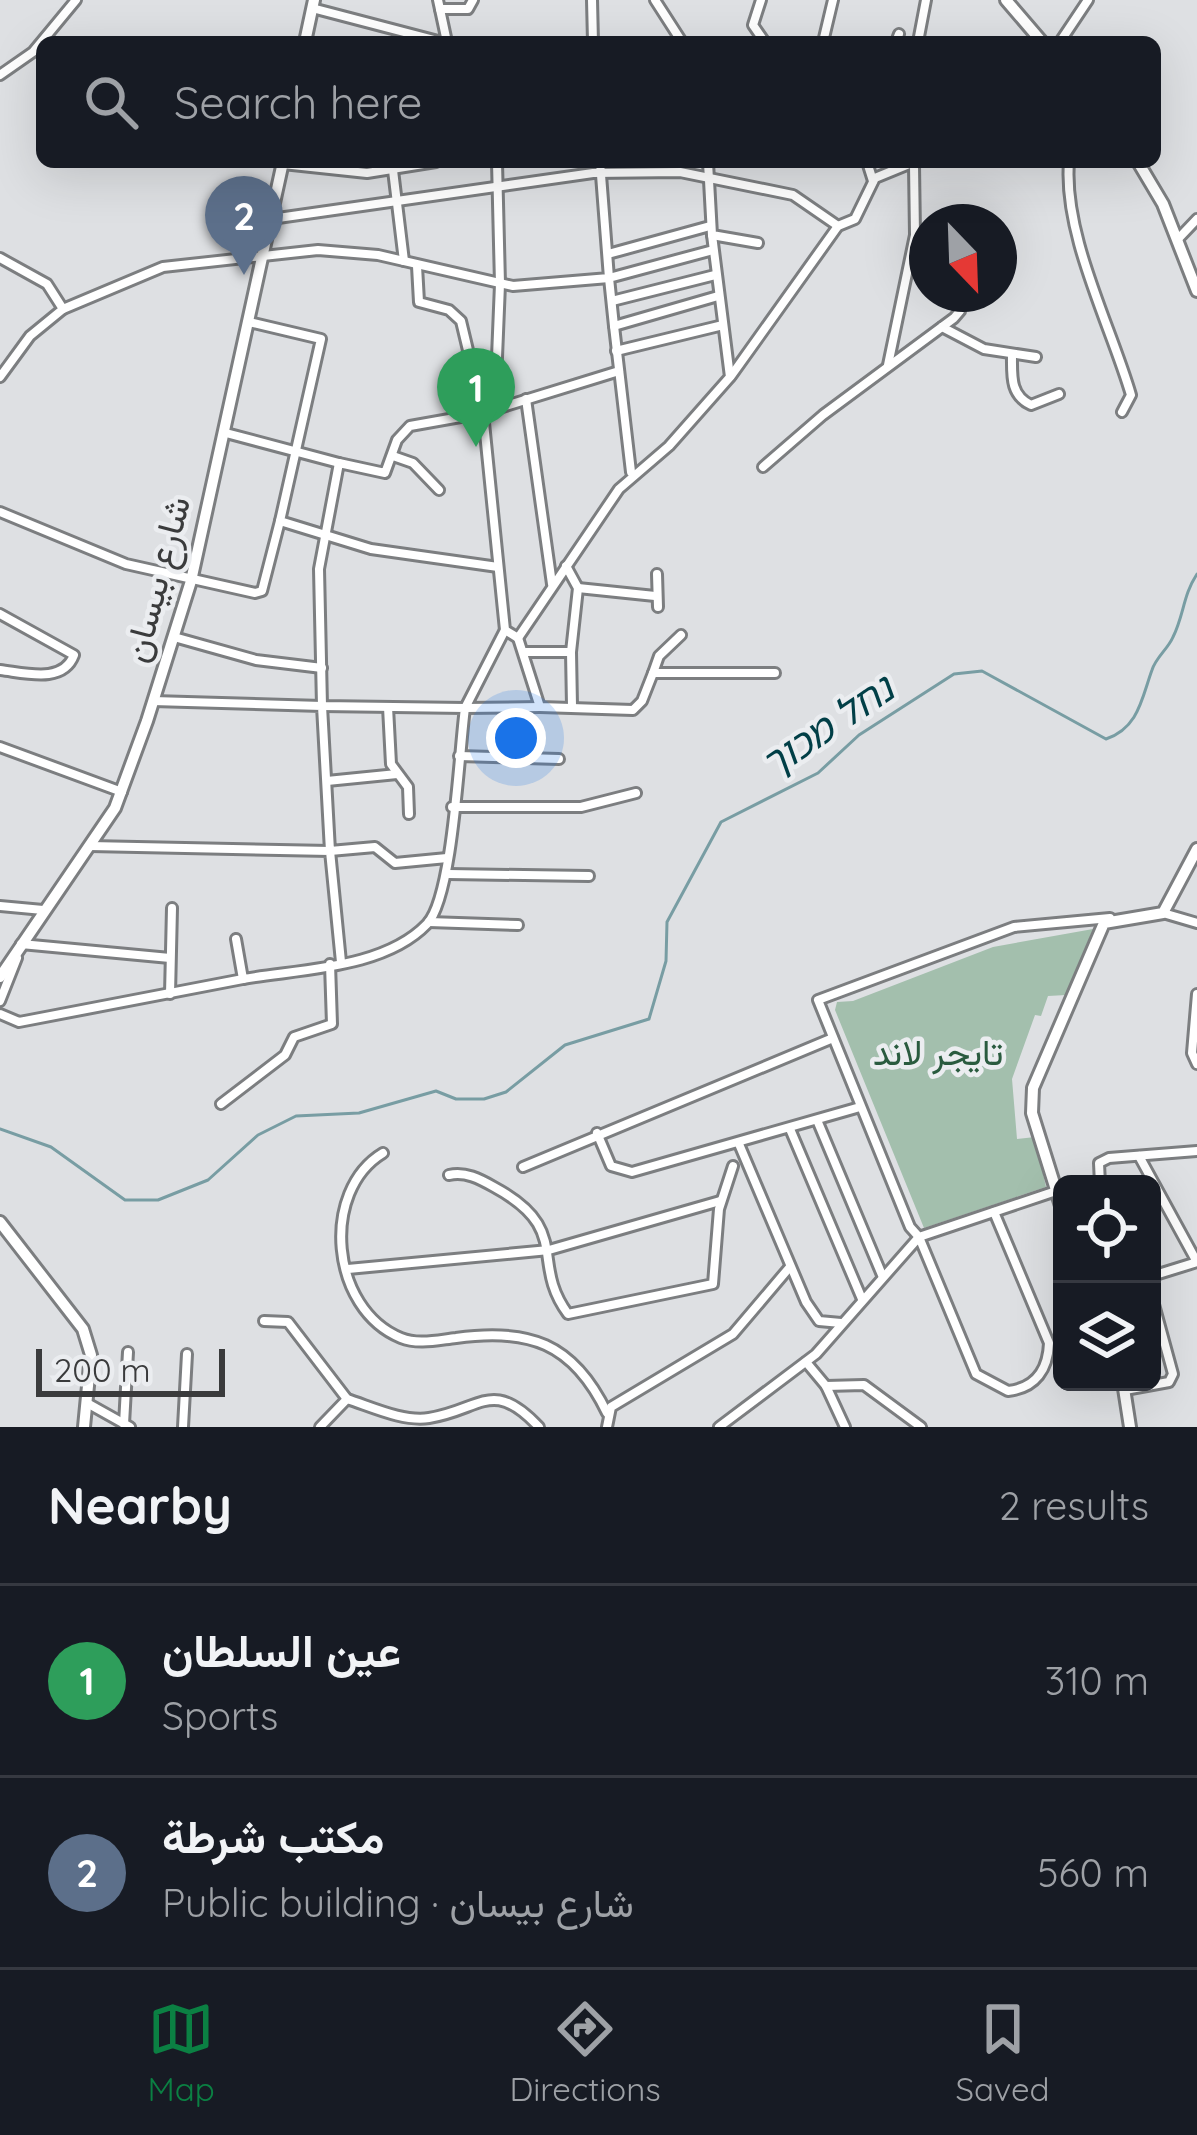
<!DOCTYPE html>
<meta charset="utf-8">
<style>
body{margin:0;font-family:Quicksand,Vazirmatn,"Noto Sans Hebrew",sans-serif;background:#20242c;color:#f1f3f6}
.controls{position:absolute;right:36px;bottom:36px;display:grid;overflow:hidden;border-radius:18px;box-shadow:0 12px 48px #0002}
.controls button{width:108px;height:108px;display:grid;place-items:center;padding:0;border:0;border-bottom:3px solid #363941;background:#171b24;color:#f1f3f6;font:60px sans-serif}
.compass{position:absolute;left:909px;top:204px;width:108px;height:108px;border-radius:50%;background:#171b24;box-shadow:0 12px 48px #0002;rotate:157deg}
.scale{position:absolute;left:36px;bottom:30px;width:189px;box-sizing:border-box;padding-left:12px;border:6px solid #3a3b3c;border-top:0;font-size:33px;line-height:42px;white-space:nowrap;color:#3a3b3c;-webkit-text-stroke:9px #ebedf0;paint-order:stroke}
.you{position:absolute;left:516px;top:738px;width:42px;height:42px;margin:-30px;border:9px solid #fff;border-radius:50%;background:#1a73e8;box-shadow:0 0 0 18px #1a73e833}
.badge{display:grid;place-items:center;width:78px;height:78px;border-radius:50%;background:#0b8043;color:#fff;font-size:39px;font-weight:700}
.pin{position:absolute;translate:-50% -99px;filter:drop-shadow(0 3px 6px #0008)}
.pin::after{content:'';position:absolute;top:63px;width:42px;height:36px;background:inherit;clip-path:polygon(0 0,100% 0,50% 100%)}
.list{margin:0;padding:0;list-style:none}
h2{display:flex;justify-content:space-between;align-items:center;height:156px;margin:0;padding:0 48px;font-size:51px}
h2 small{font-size:39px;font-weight:400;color:#9ea1a6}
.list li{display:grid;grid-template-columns:78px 1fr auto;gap:36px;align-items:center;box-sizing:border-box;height:192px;padding:0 48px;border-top:3px solid #363941}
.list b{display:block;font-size:45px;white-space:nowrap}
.list p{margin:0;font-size:39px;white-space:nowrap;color:#9ea1a6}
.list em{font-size:39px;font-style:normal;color:#9ea1a6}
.icon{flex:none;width:66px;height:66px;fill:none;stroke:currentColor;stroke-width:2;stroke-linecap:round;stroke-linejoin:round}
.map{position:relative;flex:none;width:1197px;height:1427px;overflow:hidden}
.search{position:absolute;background:#171b24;box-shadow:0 12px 48px #0002;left:36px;right:36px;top:36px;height:132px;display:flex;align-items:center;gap:30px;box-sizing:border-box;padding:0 42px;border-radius:18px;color:#9ea1a6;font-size:45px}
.sheet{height:540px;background:#171b24}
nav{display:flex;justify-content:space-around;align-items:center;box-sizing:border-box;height:168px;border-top:3px solid #363941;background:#171b24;font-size:33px;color:#9ea1a6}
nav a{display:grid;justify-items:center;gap:6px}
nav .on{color:#0b8043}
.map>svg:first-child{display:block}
.green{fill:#a3bfad}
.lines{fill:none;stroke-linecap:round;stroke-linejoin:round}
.stream{stroke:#789da3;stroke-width:3}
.street-casing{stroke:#7c7e80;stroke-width:14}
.secondary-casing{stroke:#7c7e80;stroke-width:16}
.street{stroke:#fff;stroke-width:8}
.secondary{stroke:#fff;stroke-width:10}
.labels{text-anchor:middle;stroke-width:9;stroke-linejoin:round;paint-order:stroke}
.street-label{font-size:36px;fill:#3a3b3c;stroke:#ebedf0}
.park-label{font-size:36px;fill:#2a5b3f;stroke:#ebedf0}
.water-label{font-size:39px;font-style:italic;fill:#013f47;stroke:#ebedf0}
</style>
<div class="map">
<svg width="1197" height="1427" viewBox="0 0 1197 1427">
<rect width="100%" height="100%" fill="#dee0e3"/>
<polygon class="green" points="1093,929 1066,995 1048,996 1041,1016 1035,1015 1012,1079 1017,1139 1035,1137 1046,1187 924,1228 835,1010 837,1002 853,1001 993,947"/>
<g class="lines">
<path class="stream" d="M0,1129L51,1147L125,1200H158L208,1180L258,1135L296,1116L359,1113L436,1091L456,1099H484L506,1092L565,1045L649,1019L666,961L667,922L721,822L818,773L859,735L954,674L982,671L1106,739C1139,728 1142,697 1152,670C1156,657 1168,649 1173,637C1184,615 1183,595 1197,574"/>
<g class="street-casing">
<g id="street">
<polyline points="438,0 447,42"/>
<polyline points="592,0 593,42"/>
<polyline points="655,0 682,42"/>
<polyline points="761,0 753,25 764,41"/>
<polyline points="312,8 442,42"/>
<polyline points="440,9 468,9 473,0"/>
<polyline points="823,42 833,0"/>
<polyline points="896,42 899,34"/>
<polyline points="918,42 926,0"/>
<polyline points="1060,42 1088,0"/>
<polyline points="0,75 33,52 76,0"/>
<polyline points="392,162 404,261"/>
<polyline points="708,162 712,235 758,243"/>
<polyline points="867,162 873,181"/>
<path d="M1069,162C1063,235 1111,326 1131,395L1122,412"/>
<polyline points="283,164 367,173 436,162"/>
<polyline points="914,165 915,235 927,255"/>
<polyline points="271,219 593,173 680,172 793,195 838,226"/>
<polyline points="1178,239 1197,219"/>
<polyline points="713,250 609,278 614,326 718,296"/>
<polyline points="608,254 710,226"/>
<polyline points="0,258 47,284 63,309 30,336 0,377"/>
<polyline points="417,266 419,302 449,310 461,321 483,413 619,371"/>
<polyline points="612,301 715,275"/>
<polyline points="63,309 163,267 318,250 378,255 513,286 609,278 600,162"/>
<polyline points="249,322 321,339 280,521 371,549 498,567"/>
<polyline points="614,326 631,472"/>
<polyline points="942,327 984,349 1036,357"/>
<polyline points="616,351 723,325"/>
<path d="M1012,355C1012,376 1010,395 1031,405L1059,394"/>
<polyline points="888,365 915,235"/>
<polyline points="731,376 838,226 855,219 875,178 914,162"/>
<polyline points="526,399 552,584"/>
<polyline points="495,406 500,284 497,162"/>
<polyline points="226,433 339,463"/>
<polyline points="393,456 413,463 439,490"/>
<polyline points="763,467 823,415 954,318 960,311 955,294"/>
<polyline points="0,512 126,564 255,593 262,591 280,521"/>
<polyline points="566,566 578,588 571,652"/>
<polyline points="657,574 658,607"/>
<polyline points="578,588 655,596"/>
<path d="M0,614L74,655C63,684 26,673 0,670"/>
<polyline points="505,630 465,708 540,707"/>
<polyline points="174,637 256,660 322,668"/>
<polyline points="518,638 540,707 633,710 642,701 653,673 775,673"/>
<polyline points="526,652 571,652 572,706"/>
<polyline points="653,673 659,656 681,635"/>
<polyline points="153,701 322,706 330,851 375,847 395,863 447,858"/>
<polyline points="388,707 391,764 408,787 409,814"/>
<polyline points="0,747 122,792"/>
<polyline points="459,756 559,759"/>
<polyline points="327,781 397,774"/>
<polyline points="452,807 581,807 636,793"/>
<polyline points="90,846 330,851 341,962"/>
<polyline points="448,874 589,876"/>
<polyline points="0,906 43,910"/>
<polyline points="1163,913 1197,923"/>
<polyline points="429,922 518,925"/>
<path d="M236,939L243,979C300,969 384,969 427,924C453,897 459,752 465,708L322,706L319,569L339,463L385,473L397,440L410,426L483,413L505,630L518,638L619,489L669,446L730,377L712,235"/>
<polyline points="21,944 170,958"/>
<polyline points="170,994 172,908"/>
<polyline points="1197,994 1192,1053 1197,1064"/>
<polyline points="0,1001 17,958"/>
<polyline points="0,1014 19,1022 243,979"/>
<polyline points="221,1104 285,1055 294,1037 332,1024 330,964"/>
<polyline points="817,1120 882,1275"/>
<polyline points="790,1129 862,1299"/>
<polyline points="597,1133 611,1166 632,1172 860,1107"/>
<polyline points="739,1144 806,1302 819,1321 841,1323"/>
<path d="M383,1153C320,1191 330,1309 401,1338C418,1345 438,1340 456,1338C528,1328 573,1342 607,1413"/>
<polyline points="1139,1156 1197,1262 1152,1276"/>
<polyline points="523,1167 833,1038"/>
<path d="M449,1175C465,1171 480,1179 494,1187C573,1230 529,1261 568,1314L713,1284L719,1209L733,1166"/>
<polyline points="1100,1184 1099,1163 1109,1158 1197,1151"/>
<polyline points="1053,1192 919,1237 910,1227 818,1000 1014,927 1110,918"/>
<polyline points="348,1269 549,1250 720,1201"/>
<polyline points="264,1321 288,1322 347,1399"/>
<polyline points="806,1362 826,1386 845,1427"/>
<polyline points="826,1386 864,1385 921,1427"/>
<polyline points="1125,1390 1169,1382 1173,1374 1152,1297"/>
<polyline points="87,1403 130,1427"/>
<polyline points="124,1424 128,1352"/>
<polyline points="183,1427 187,1354"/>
<path d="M320,1427L347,1399C372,1407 403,1422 429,1418C481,1410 492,1377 539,1427"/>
<polyline points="607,1427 611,1407 733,1334 789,1268"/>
<path d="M719,1427L816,1354L919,1237L976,1374L1008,1391C1036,1388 1048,1369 1049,1343L994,1212"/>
</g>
</g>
<g class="secondary-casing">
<g id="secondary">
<polyline points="1006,0 1042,42"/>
<polyline points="305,42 314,0"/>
<polyline points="1138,162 1163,204 1197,291"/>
<polyline points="0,977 115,808 147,721 191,581 283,162"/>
<polyline points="1062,1209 1032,1113 1033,1088 1104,923 1163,913 1197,849"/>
<polyline points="0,1222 83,1329 91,1355 84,1427"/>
<polyline points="1123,1382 1130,1427"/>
</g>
</g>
<use href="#street" class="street"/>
<use href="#secondary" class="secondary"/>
</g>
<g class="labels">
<g class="street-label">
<text transform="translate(156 579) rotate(-75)" y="13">شارع بيسان</text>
</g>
<g class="park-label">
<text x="938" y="1065">تايجر لاند</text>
</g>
<g class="water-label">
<text transform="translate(827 726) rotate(-34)" y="14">נחל מכוך</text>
</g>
</g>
</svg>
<div class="controls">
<button><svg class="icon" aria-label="locate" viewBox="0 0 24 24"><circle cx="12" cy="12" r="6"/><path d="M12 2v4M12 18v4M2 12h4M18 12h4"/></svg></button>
<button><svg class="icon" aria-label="layers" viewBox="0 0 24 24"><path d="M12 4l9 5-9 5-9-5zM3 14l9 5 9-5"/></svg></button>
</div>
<svg class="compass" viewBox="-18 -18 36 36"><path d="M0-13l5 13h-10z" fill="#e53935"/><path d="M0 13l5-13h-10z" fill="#9ea1a6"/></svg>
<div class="scale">200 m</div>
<div class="you"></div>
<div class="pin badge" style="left:476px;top:447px;background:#2e9e5b">1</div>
<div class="pin badge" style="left:244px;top:275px;background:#5c6f8a">2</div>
<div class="search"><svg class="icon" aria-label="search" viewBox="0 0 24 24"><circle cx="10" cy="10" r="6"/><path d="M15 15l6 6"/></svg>Search here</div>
</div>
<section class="sheet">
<h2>Nearby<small>2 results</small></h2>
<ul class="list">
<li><span class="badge" style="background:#2e9e5b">1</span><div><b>عين السلطان</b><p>Sports</p></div><em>310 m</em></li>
<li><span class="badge" style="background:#5c6f8a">2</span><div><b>مكتب شرطة</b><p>Public building · شارع بيسان</p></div><em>560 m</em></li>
</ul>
</section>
<nav>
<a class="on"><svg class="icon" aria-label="map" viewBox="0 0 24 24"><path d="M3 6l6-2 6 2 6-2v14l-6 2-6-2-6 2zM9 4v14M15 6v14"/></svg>Map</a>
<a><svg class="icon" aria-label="directions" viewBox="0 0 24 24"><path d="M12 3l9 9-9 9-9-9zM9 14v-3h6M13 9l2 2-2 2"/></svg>Directions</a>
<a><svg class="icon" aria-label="saved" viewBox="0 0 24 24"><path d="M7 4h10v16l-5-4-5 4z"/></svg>Saved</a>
</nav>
